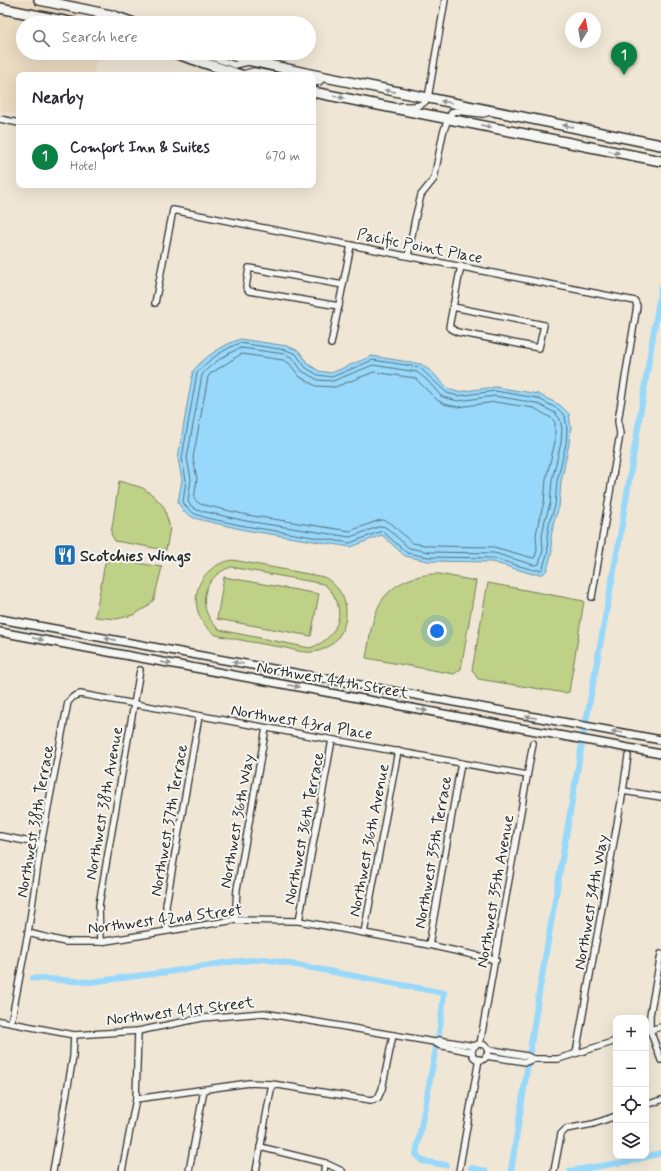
<!DOCTYPE html>
<meta charset="utf-8">
<style>
body{margin:0;font-family:Mynerve,sans-serif;background:#f2f2f3;color:#2b2b33}
.controls{position:absolute;right:12px;bottom:12px;display:grid;overflow:hidden;border-radius:8px;box-shadow:0 4px 16px #0002}
.controls button{width:36px;height:36px;display:grid;place-items:center;padding:0;border:0;border-bottom:1px solid #e1e1e2;background:#fff;color:#2b2b33;font:20px sans-serif}
.compass{position:absolute;left:565px;top:12px;width:36px;height:36px;border-radius:50%;background:#fff;box-shadow:0 4px 16px #0002;rotate:11deg}
.you{position:absolute;left:437px;top:631px;width:14px;height:14px;margin:-10px;border:3px solid #fff;border-radius:50%;background:#1a73e8;box-shadow:0 0 0 6px #1a73e833}
.badge{display:grid;place-items:center;width:26px;height:26px;border-radius:50%;background:#0b8043;color:#fff;font-size:13px;font-weight:700}
.pin{position:absolute;translate:-50% -33px;filter:drop-shadow(0 1px 2px #0008)}
.pin::after{content:'';position:absolute;top:21px;width:14px;height:12px;background:inherit;clip-path:polygon(0 0,100% 0,50% 100%)}
.list{margin:0;padding:0;list-style:none}
h2{display:flex;justify-content:space-between;align-items:center;height:52px;margin:0;padding:0 16px;font-size:17px}
h2 small{font-size:13px;font-weight:400;color:#7c7c81}
.list li{display:grid;grid-template-columns:26px 1fr auto;gap:12px;align-items:center;box-sizing:border-box;height:64px;padding:0 16px;border-top:1px solid #e1e1e2}
.list b{display:block;font-size:15px;white-space:nowrap}
.list p{margin:0;font-size:13px;white-space:nowrap;color:#7c7c81}
.list em{font-size:13px;font-style:normal;color:#7c7c81}
.icon{flex:none;width:22px;height:22px;fill:none;stroke:currentColor;stroke-width:2;stroke-linecap:round;stroke-linejoin:round}
.map{position:relative;flex:none;width:661px;height:1171px;overflow:hidden}
.search{position:absolute;background:#fff;box-shadow:0 4px 16px #0002;left:16px;top:16px;width:300px;height:44px;display:flex;align-items:center;gap:10px;box-sizing:border-box;padding:0 14px;border-radius:22px;color:#7c7c81;font-size:15px}
.panel{position:absolute;background:#fff;box-shadow:0 4px 16px #0002;left:16px;top:72px;width:300px;height:116px;border-radius:8px}
.map>svg:first-child{display:block}
.built{fill:#eadbc1}
.green{fill:#bfd187;stroke:#757e59;fill-rule:evenodd}
.water{fill:#98d8fa;stroke:#6c93a7}
.lines{fill:none;stroke-linecap:round;stroke-linejoin:round}
.shore{stroke:#57707e;stroke-width:1}
.canal{stroke:#98d8fa;stroke-width:6}
.minor-casing{stroke:#2b2b2b;stroke-width:8}
.tertiary-casing{stroke:#2b2b2b;stroke-width:10}
.trunk-casing{stroke:#2b2b2b;stroke-width:12}
.minor{stroke:#f6f6f2;stroke-width:5.5}
.tertiary{stroke:#f6f6f2;stroke-width:7}
.trunk{stroke:#f6f6f2;stroke-width:9}
.oneway{fill:#90908e}
.labels{text-anchor:middle;stroke-width:4;stroke-linejoin:round;paint-order:stroke}
.street-label{font-size:16px;fill:#2b2b2b;stroke:#f6f6f2}
.poi-label{font-size:16px;font-weight:bold;fill:#2b2b2b;stroke:#f6f6f2;text-anchor:start}
</style>
<div class="map">
<svg width="661" height="1171" viewBox="0 0 661 1171">
<rect width="100%" height="100%" fill="#efe6d5"/>
<filter id="ink" filterUnits="userSpaceOnUse"><feTurbulence type="fractalNoise" baseFrequency=".025" numOctaves="2"/><feDisplacementMap in="SourceGraphic" scale="8" xChannelSelector="R" yChannelSelector="G"/><feConvolveMatrix kernelMatrix="1 2 1 2 8 2 1 2 1" color-interpolation-filters="sRGB"/></filter>
<g filter="url(#ink)">
<polygon class="built" points="0,0 80,0 77,23 23,23 23,53 98,53 93,75 19,75 19,114 0,111"/>
<g class="green">
<polygon points="119,481 143,488 154,496 164,507 170,528 166,550 115,541 111,534"/>
<polygon points="112,559 162,567 154,599 152,602 147,607 133,615 117,619 95,617 105,563"/>
<path d="M233,560L324,577C336,584 346,596 346,611C347,631 333,650 313,652C304,653 294,650 286,648C262,644 239,640 216,635C183,613 193,566 233,560ZM231,567L324,584C349,605 341,638 310,648L220,630C195,610 201,577 231,567Z"/>
<path d="M431,574H439L476,581L461,669L454,674L366,658C369,643 371,623 377,610C386,587 408,577 431,574Z"/>
<polygon points="224,577 319,594 311,636 217,619"/>
<polygon points="488,583 584,601 569,692 565,693 478,679 472,670"/>
</g>
<path class="water" d="M240,339L287,346L299,351L308,364L319,371L331,373L372,356L421,364L433,373L448,389L458,392L495,387L538,394L560,405L569,414L571,428L569,444L561,482L559,507L554,521L551,537L552,551L547,570L543,574H533L492,562L428,561L405,556L382,535L351,547L245,530L206,521L194,518L183,511L178,502L182,480L178,458L193,371C204,357 223,345 240,339Z"/>
<g class="lines">
<g class="shore">
<path d="M240,343L286,350L296,354L306,368L318,375L332,377L373,360L419,367L447,393L458,396L495,391L537,398L558,409L565,416L567,429L566,444L557,481L555,506L550,520L547,536L548,551L543,568L541,570H533L493,558L428,557L407,553L382,531L350,543L245,526L207,518L195,514L187,508L183,502L186,480L182,458L197,373C206,361 226,348 240,343Z"/>
<path d="M241,348L285,354L293,358L302,371L318,380L333,381L373,365L417,372L427,380L441,396L446,398L458,401L495,396L536,403L555,413L560,419L562,429L561,443L552,480L550,504L545,520L542,536L543,550L539,564L534,565L494,553L429,552L409,548L388,529L383,526L378,527L350,537L246,521L197,510L190,505L188,501L191,479L187,458L202,375C209,365 229,352 241,348Z"/>
<polygon points="242,354 283,360 289,363 300,377 316,386 335,387 374,372 415,378 437,400 444,404 458,407 495,402 534,408 551,418 555,422 555,442 546,479 544,503 539,519 536,535 537,550 535,557 533,558 494,547 430,546 412,543 391,523 383,520 377,521 350,531 247,515 200,504 194,499 197,479 193,458 208,377 210,374 238,356"/>
</g>
<g class="canal">
<polyline points="33,978 90,982 168,972 230,962 265,959 444,993 440,1027 416,1154 422,1161 446,1165"/>
<polyline points="471,1168 485,1171"/>
<polyline points="511,1171 539,993 581,749 619,542 661,288"/>
<polyline points="570,1171 630,1161 661,1153"/>
</g>
<g class="minor-casing">
<g id="minor">
<polyline points="199,53 235,65 248,62"/>
<polyline points="239,75 254,71 273,75"/>
<polyline points="313,83 319,82 324,77"/>
<path d="M401,106C411,106 422,108 428,98L445,0"/>
<polyline points="0,119 19,123"/>
<polyline points="408,256 415,219 421,195 434,179 443,133 448,119 452,112 456,111 483,114 490,112"/>
<polyline points="155,303 173,210 635,301 637,306 618,421 620,434 592,597"/>
<polyline points="339,306 249,291 246,287 249,268 343,285"/>
<polyline points="453,307 544,325 539,348 457,332 449,327 461,266"/>
<polyline points="331,344 351,245"/>
<polyline points="623,791 661,797"/>
<polyline points="0,836 41,844"/>
<polyline points="235,920 237,889 266,728"/>
<polyline points="299,921 332,740"/>
<polyline points="167,930 166,905 199,716"/>
<polyline points="28,933 65,942 100,942 235,920 299,921 429,945 496,960"/>
<polyline points="364,933 398,751"/>
<polyline points="100,942 99,905 140,670"/>
<polyline points="429,945 461,763"/>
<polyline points="661,954 650,1015 650,1030 661,1060"/>
<polyline points="0,1021 74,1035 138,1031 202,1018 264,1013 434,1042 439,1045 472,1052"/>
<polyline points="11,1023 28,933 41,844 68,702 73,697 80,694 527,775"/>
<polyline points="646,1031 661,1027"/>
<polyline points="434,1042 439,1040 474,1046"/>
<polyline points="480,1044 533,743"/>
<circle cx="480" cy="1052" r="8"/>
<polyline points="487,1049 527,1056 533,1059"/>
<polyline points="576,1053 623,791 628,756"/>
<polyline points="486,1056 526,1062 533,1059 558,1059 616,1041"/>
<polyline points="136,1099 249,1083 272,1084 371,1100 378,1098 382,1089 393,1035"/>
<polyline points="646,1105 661,1100"/>
<polyline points="260,1147 325,1163 342,1171"/>
<polyline points="53,1171 73,1057 74,1035"/>
<polyline points="122,1171 136,1099 138,1031"/>
<polyline points="189,1171 204,1090"/>
<polyline points="256,1171 272,1084"/>
<polyline points="324,1171 325,1163"/>
<polyline points="459,1171 479,1059"/>
<polyline points="554,1171 561,1134 566,1129 593,1124 616,1116"/>
</g>
</g>
<g class="tertiary-casing">
<g id="tertiary">
<polyline points="0,619 661,740"/>
<polyline points="0,632 661,754"/>
</g>
</g>
<g class="trunk-casing">
<g id="trunk">
<polyline points="39,0 111,15 134,23"/>
<polyline points="0,8 74,23"/>
<polyline points="174,53 241,75"/>
<polyline points="225,53 243,59 310,74 661,145"/>
<polyline points="313,92 661,161"/>
</g>
</g>
<use href="#minor" class="minor"/>
<use href="#tertiary" class="tertiary"/>
<use href="#trunk" class="trunk"/>
</g>
<defs><path id="oneway-solid" d="M-6-.8H1V-3.2L6.5 0L1 3.2V.8H-6Z"/></defs>
<g class="oneway">
<use href="#oneway-solid" transform="translate(390 91) rotate(-169)"/>
<use href="#oneway-solid" transform="translate(339 97) rotate(11)"/>
<use href="#oneway-solid" transform="translate(446 102) rotate(-169)"/>
<use href="#oneway-solid" transform="translate(486 126) rotate(11)"/>
<use href="#oneway-solid" transform="translate(568 126) rotate(-169)"/>
<use href="#oneway-solid" transform="translate(614 152) rotate(11)"/>
<use href="#oneway-solid" transform="translate(38 639) rotate(11)"/>
<use href="#oneway-solid" transform="translate(110 639) rotate(-169)"/>
<use href="#oneway-solid" transform="translate(166 663) rotate(11)"/>
<use href="#oneway-solid" transform="translate(238 663) rotate(-170)"/>
<use href="#oneway-solid" transform="translate(294 686) rotate(10)"/>
<use href="#oneway-solid" transform="translate(422 710) rotate(10)"/>
<use href="#oneway-solid" transform="translate(531 717) rotate(-169)"/>
<use href="#oneway-solid" transform="translate(617 732) rotate(-170)"/>
</g>
</g>
<defs>
<g id="restaurant-square" transform="scale(1.15)"><rect x="-9" y="-9" width="18" height="18" rx="4" fill="#1f6fb2" stroke="#f6f6f2"/><path d="M-5-6h1v4h1v-4h1v4h1v-4h1v5L-1.5 .5V6h-2V.5L-5-1ZM5-6V6H3V1.5H1.5Q1.5-4 5-6Z" fill="#fff"/></g>
</defs>
<g fill-rule="evenodd">
<use href="#restaurant-square" x="65" y="555"/>
</g>
<g class="labels">
<g class="street-label">
<text transform="translate(420 245) rotate(11)" y="6">Pacific Point Place</text>
<text transform="translate(333 679) rotate(10)" y="6">Northwest 44th Street</text>
<text transform="translate(302 721) rotate(10)" y="6">Northwest 43rd Place</text>
<text transform="translate(103 803) rotate(-80)" y="6">Northwest 38th Avenue</text>
<text transform="translate(168 820) rotate(-80)" y="6">Northwest 37th Terrace</text>
<text transform="translate(34 821) rotate(-80)" y="6">Northwest 38th Terrace</text>
<text transform="translate(236 821) rotate(-80)" y="6">Northwest 36th Way</text>
<text transform="translate(303 828) rotate(-79)" y="6">Northwest 36th Terrace</text>
<text transform="translate(368 840) rotate(-79)" y="6">Northwest 36th Avenue</text>
<text transform="translate(432 852) rotate(-80)" y="6">Northwest 35th Terrace</text>
<text transform="translate(494 891) rotate(-80)" y="6">Northwest 35th Avenue</text>
<text transform="translate(590 902) rotate(-80)" y="6">Northwest 34th Way</text>
<text transform="translate(165 918) rotate(-7)" y="6">Northwest 42nd Street</text>
<text transform="translate(180 1010) rotate(-7)" y="6">Northwest 41st Street</text>
</g>
<g class="poi-label">
<text x="80" y="561">Scotchies Wings</text>
</g>
</g>
</svg>
<div class="controls">
<button>+</button>
<button>−</button>
<button><svg class="icon" aria-label="locate" viewBox="0 0 24 24"><circle cx="12" cy="12" r="6"/><path d="M12 2v4M12 18v4M2 12h4M18 12h4"/></svg></button>
<button><svg class="icon" aria-label="layers" viewBox="0 0 24 24"><path d="M12 4l9 5-9 5-9-5zM3 14l9 5 9-5"/></svg></button>
</div>
<svg class="compass" viewBox="-18 -18 36 36"><path d="M0-13l5 13h-10z" fill="#e53935"/><path d="M0 13l5-13h-10z" fill="#7c7c81"/></svg>
<div class="you"></div>
<div class="pin badge" style="left:624px;top:75px">1</div>
<div class="search"><svg class="icon" aria-label="search" viewBox="0 0 24 24"><circle cx="10" cy="10" r="6"/><path d="M15 15l6 6"/></svg>Search here</div>
<section class="panel">
<h2>Nearby<small></small></h2>
<ul class="list">
<li><span class="badge">1</span><div><b>Comfort Inn &amp; Suites</b><p>Hotel</p></div><em>670 m</em></li>
</ul>
</section>
</div>
